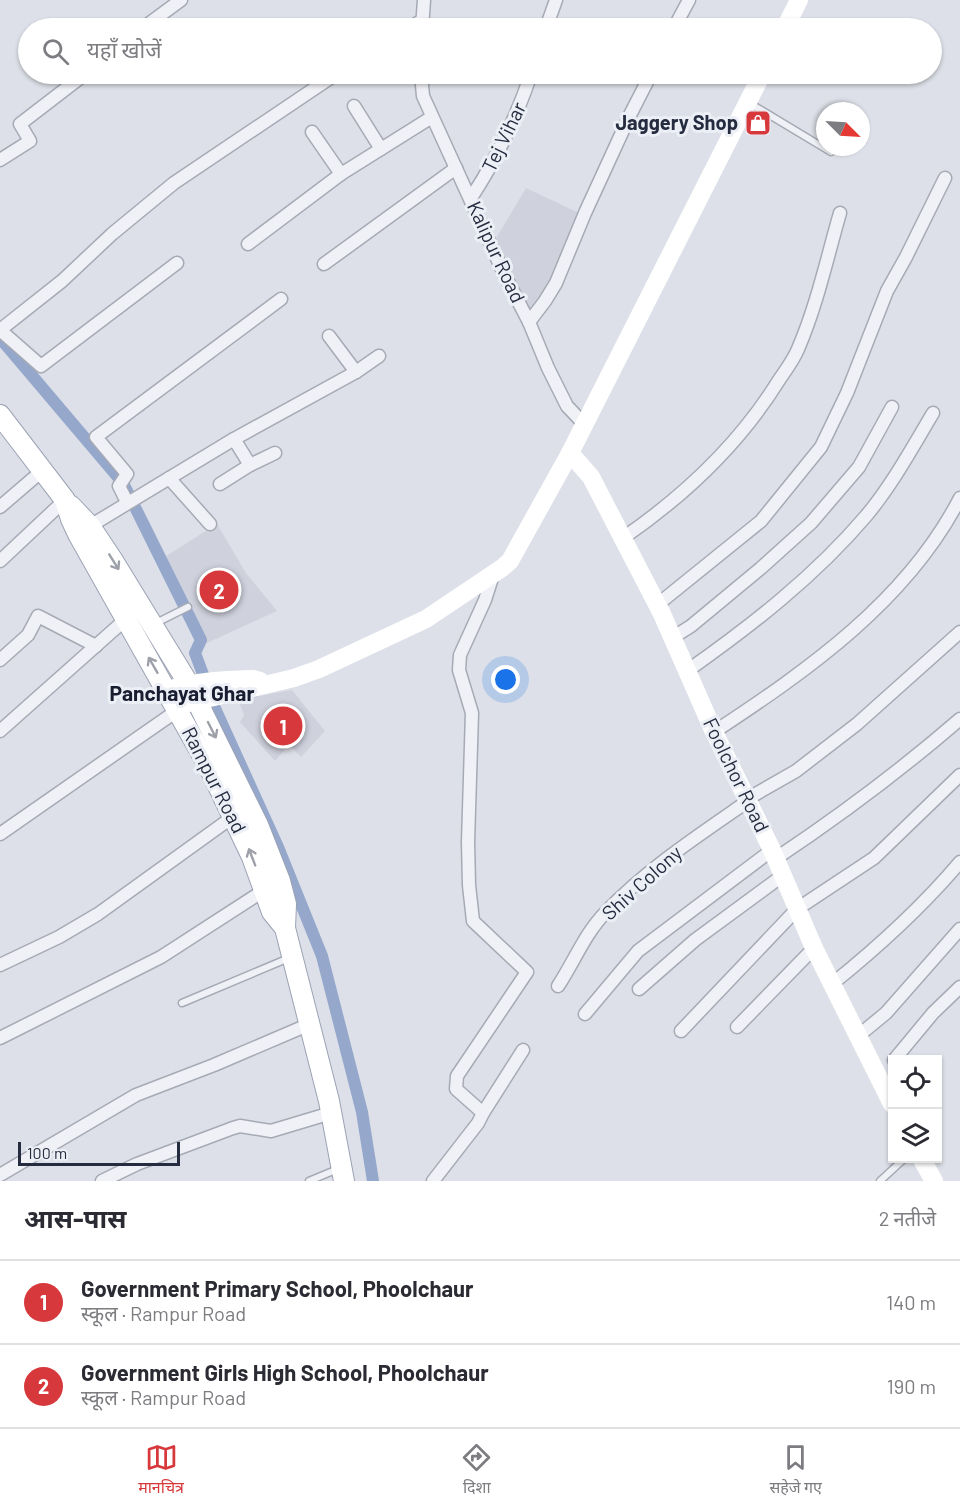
<!DOCTYPE html>
<html lang="hi">
<meta charset="utf-8">
<style>
body{margin:0;font-family:Barlow,"Noto Sans Devanagari",sans-serif;background:#f7f7f7;color:#2b2b33}
.controls{position:absolute;right:18px;bottom:18px;display:grid;overflow:hidden;border-radius:0px;box-shadow:0 2px 4px #0004}
.controls button{width:54px;height:54px;display:grid;place-items:center;padding:0;border:0;border-bottom:2px solid #e1e1e2;background:#fff;color:#2b2b33;font:30px sans-serif}
.compass{position:absolute;left:816px;top:102px;width:54px;height:54px;border-radius:50%;background:#fff;box-shadow:0 2px 4px #0004;rotate:114deg}
.scale{position:absolute;left:18px;bottom:15px;width:162px;box-sizing:border-box;padding-left:6px;border:3px solid #252c3f;border-top:0;font-size:16px;line-height:21px;white-space:nowrap;color:#252c3f;-webkit-text-stroke:4px #eceff5;paint-order:stroke}
.you{position:absolute;left:506px;top:680px;width:21px;height:21px;margin:-15px;border:4px solid #fff;border-radius:50%;background:#1a73e8;box-shadow:0 0 0 9px #1a73e833}
.badge{display:grid;place-items:center;width:39px;height:39px;border-radius:50%;background:#d7383c;color:#fff;font-size:20px;font-weight:700}
.pin{position:absolute;translate:-50% -50%;border:3px solid #fff;box-shadow:0 2px 6px #0006}
.list{margin:0;padding:0;list-style:none}
h2{display:flex;justify-content:space-between;align-items:center;height:78px;margin:0;padding:0 24px;font-size:26px}
h2 small{font-size:20px;font-weight:400;color:#7c7c81}
.list li{display:grid;grid-template-columns:39px 1fr auto;gap:18px;align-items:center;box-sizing:border-box;height:84px;padding:0 24px;border-top:2px solid #e1e1e2}
.list b{display:block;font-size:22px;white-space:nowrap}
.list p{margin:0;font-size:20px;white-space:nowrap;color:#7c7c81}
.list em{font-size:20px;font-style:normal;color:#7c7c81}
.icon{flex:none;width:33px;height:33px;fill:none;stroke:currentColor;stroke-width:2;stroke-linecap:round;stroke-linejoin:round}
.map{position:relative;flex:none;width:960px;height:1181px;overflow:hidden}
.search{position:absolute;background:#fff;box-shadow:0 2px 4px #0004;left:18px;right:18px;top:18px;height:66px;display:flex;align-items:center;gap:15px;box-sizing:border-box;padding:0 21px;border-radius:33px;color:#7c7c81;font-size:22px}
.sheet{height:246px;background:#fff}
nav{display:flex;justify-content:space-around;align-items:center;box-sizing:border-box;height:84px;border-top:2px solid #e1e1e2;background:#fff;font-size:16px;color:#7c7c81}
nav a{display:grid;justify-items:center;gap:3px}
nav .on{color:#d7383c}
.map>svg:first-child{display:block}
.built{fill:#cfd2dd}
.lines{fill:none;stroke-linecap:round;stroke-linejoin:round}
.canal{stroke:#95a8cb;stroke-width:12}
.lane-casing{stroke:#a6aab5;stroke-width:9}
.street-casing{stroke:#a6aab5;stroke-width:15}
.primary-casing{stroke:#9ba2b4;stroke-width:22}
.lane{stroke:#f0f1f6;stroke-width:6}
.street{stroke:#f0f1f6;stroke-width:12}
.secondary{stroke:#fff;stroke-width:18}
.primary{stroke:#fff;stroke-width:20}
.oneway{stroke:#9da0a9}
.labels{text-anchor:middle;stroke-width:6;stroke-linejoin:round;paint-order:stroke}
.poi-label{font-size:20px;font-weight:bold;fill:#252c3f;stroke:#eceff5;text-anchor:end}
.street-label{font-size:20px;fill:#252c3f;stroke:#eceff5}
.neighbourhood-label{font-size:21px;font-weight:bold;fill:#181d30;stroke:#eceff5}
</style>
<div class="map">
<svg width="960" height="1181" viewBox="0 0 960 1181">
<rect width="100%" height="100%" fill="#dde0e8"/>
<g class="built">
<polygon points="526,188 579,213 554,280 530,311 495,240"/>
<polygon points="217,524 246,573 277,611 207,643 163,558"/>
<polygon points="292,690 325,731 301,757 289,745 275,761 240,722 244,715 237,697 259,696"/>
</g>
<g class="lines">
<g class="canal">
<polyline points="0,338 123,483 201,640 195,653 204,677"/>
<polyline points="208,693 278,847 322,956 362,1112 373,1181"/>
</g>
<g class="lane-casing">
<g id="lane">
<polyline points="751,104 831,152"/>
<polyline points="156,623 188,607"/>
<polyline points="182,1003 289,958"/>
<polyline points="309,1181 338,1169"/>
<polyline points="880,1181 905,1158"/>
</g>
</g>
<g class="street-casing">
<g id="street">
<polyline points="143,28 181,0"/>
<polyline points="409,28 423,20"/>
<polyline points="422,28 424,0"/>
<polyline points="546,28 556,0"/>
<polyline points="674,28 689,0"/>
<polyline points="421,74 423,96 505,276 529,322 548,368 567,406 584,424"/>
<polyline points="354,106 381,149"/>
<polyline points="312,132 341,174"/>
<polyline points="0,160 30,141 20,124 85,74"/>
<path d="M471,198C497,158 516,119 531,74"/>
<polyline points="248,244 341,174 432,117"/>
<polyline points="324,264 456,168"/>
<polyline points="529,322 545,301 556,283 585,213 630,115 651,74"/>
<polyline points="0,330 62,281 112,234 174,183 336,74"/>
<polyline points="0,330 41,366 177,263"/>
<polyline points="329,336 356,372"/>
<polyline points="234,439 250,465"/>
<polyline points="169,478 210,524"/>
<polyline points="220,484 250,465 275,453"/>
<polyline points="127,502 119,486 127,474 96,437 281,299"/>
<polyline points="0,507 43,470"/>
<polyline points="90,526 234,439 356,372 379,356"/>
<path d="M623,538C684,496 740,443 779,380C786,370 794,359 798,349C817,305 827,258 840,213"/>
<polyline points="0,561 65,500"/>
<polyline points="657,605 761,521 821,447 847,393 887,291 906,257 945,178"/>
<polyline points="672,638 691,626 761,568 811,523 859,467 892,407"/>
<polyline points="0,660 28,635 38,616 96,646"/>
<path d="M687,671C751,626 815,576 866,516C892,485 912,448 933,413"/>
<polyline points="0,731 126,619"/>
<path d="M714,732C808,670 907,601 960,498"/>
<polyline points="747,799 796,771 857,724 960,632"/>
<polyline points="0,834 178,710"/>
<path d="M775,859C841,815 900,771 960,719"/>
<polyline points="0,965 59,937 98,914 234,816"/>
<path d="M832,984C878,947 922,907 960,862"/>
<path d="M558,986C574,962 585,933 606,912C647,869 699,835 748,801"/>
<polyline points="639,989 695,940 782,876"/>
<polyline points="585,1014 638,951 772,850"/>
<polyline points="737,1027 814,948"/>
<polyline points="681,1031 797,909 874,858 960,775"/>
<polyline points="858,1036 886,1013 960,929"/>
<polyline points="0,1038 161,957 263,891"/>
<polyline points="894,1060 933,1013 960,987"/>
<polyline points="483,1113 523,1050"/>
<polyline points="0,1175 136,1095 214,1065 310,1024"/>
<polyline points="102,1181 137,1164 233,1128 240,1126 271,1131 331,1113"/>
<polyline points="433,1181 478,1123 483,1113 456,1089 457,1076 527,972 473,921 469,885 468,842 472,713 459,670 460,655 485,600 493,575"/>
</g>
</g>
<g class="primary-casing">
<g id="primary">
<polyline points="0,415 65,500 71,519 78,534 209,767 252,857 272,912 285,928 329,1101 344,1181"/>
<polyline points="71,506 90,526 112,559 188,683 258,825 280,881 286,904 285,928"/>
</g>
</g>
<use href="#lane" class="lane"/>
<use href="#street" class="street"/>
<g class="secondary">
<polyline points="785,28 799,0"/>
<polyline points="570,453 591,477 662,614 714,732 772,850 814,948 892,1104"/>
<path d="M168,690C196,681 223,680 253,679L260,681"/>
<polyline points="176,706 294,678 319,669 426,619 502,568 510,561 570,453 762,74"/>
<polyline points="921,1158 934,1181"/>
</g>
<use href="#primary" class="primary"/>
</g>
<defs><path id="oneway-shaft" d="M-6 0H5M1.5-3L5.5 0L1.5 3" fill="none" stroke-width="1.6" stroke-linecap="round" stroke-linejoin="round" transform="scale(1.5)"/></defs>
<g class="oneway">
<use href="#oneway-shaft" transform="translate(114 562) rotate(58)"/>
<use href="#oneway-shaft" transform="translate(153 665) rotate(-120)"/>
<use href="#oneway-shaft" transform="translate(212 730) rotate(63)"/>
<use href="#oneway-shaft" transform="translate(252 857) rotate(-111)"/>
</g>
<defs>
<g id="shop-square" transform="scale(1.35)"><rect x="-9" y="-9" width="18" height="18" rx="4" fill="#d7383c" stroke="#eceff5"/><path d="M-5-2.5h2.3a2.7 3.5 0 0 1 5.4 0H5L5.5 6h-11ZM-1.5-2.5h3a1.5 2.3 0 0 0-3 0Z" fill="#fff"/></g>
</defs>
<g fill-rule="evenodd">
<use href="#shop-square" x="758" y="123"/>
</g>
<g class="labels">
<g class="poi-label">
<text x="738" y="130">Jaggery Shop</text>
</g>
<g class="street-label">
<text transform="translate(504 137) rotate(-64)" y="7">Tej Vihar</text>
<text transform="translate(496 252) rotate(65)" y="7">Kalipur Road</text>
<text transform="translate(736 775) rotate(64)" y="7">Foolchor Road</text>
<text transform="translate(214 780) rotate(63)" y="7">Rampur Road</text>
<text transform="translate(642 883) rotate(-42)" y="7">Shiv Colony</text>
</g>
<g class="neighbourhood-label">
<text x="182" y="701">Panchayat Ghar</text>
</g>
</g>
</svg>
<div class="controls">
<button><svg class="icon" aria-label="locate" viewBox="0 0 24 24"><circle cx="12" cy="12" r="6"/><path d="M12 2v4M12 18v4M2 12h4M18 12h4"/></svg></button>
<button><svg class="icon" aria-label="layers" viewBox="0 0 24 24"><path d="M12 4l9 5-9 5-9-5zM3 14l9 5 9-5"/></svg></button>
</div>
<svg class="compass" viewBox="-18 -18 36 36"><path d="M0-13l5 13h-10z" fill="#e53935"/><path d="M0 13l5-13h-10z" fill="#7c7c81"/></svg>
<div class="scale">100 m</div>
<div class="you"></div>
<div class="pin badge" style="left:283px;top:726px">1</div>
<div class="pin badge" style="left:219px;top:590px">2</div>
<div class="search"><svg class="icon" aria-label="search" viewBox="0 0 24 24"><circle cx="10" cy="10" r="6"/><path d="M15 15l6 6"/></svg>यहाँ खोजें</div>
</div>
<section class="sheet">
<h2>आस-पास<small>2 नतीजे</small></h2>
<ul class="list">
<li><span class="badge">1</span><div><b>Government Primary School, Phoolchaur</b><p>स्कूल · Rampur Road</p></div><em>140 m</em></li>
<li><span class="badge">2</span><div><b>Government Girls High School, Phoolchaur</b><p>स्कूल · Rampur Road</p></div><em>190 m</em></li>
</ul>
</section>
<nav>
<a class="on"><svg class="icon" aria-label="map" viewBox="0 0 24 24"><path d="M3 6l6-2 6 2 6-2v14l-6 2-6-2-6 2zM9 4v14M15 6v14"/></svg>मानचित्र</a>
<a><svg class="icon" aria-label="directions" viewBox="0 0 24 24"><path d="M12 3l9 9-9 9-9-9zM9 14v-3h6M13 9l2 2-2 2"/></svg>दिशा</a>
<a><svg class="icon" aria-label="saved" viewBox="0 0 24 24"><path d="M7 4h10v16l-5-4-5 4z"/></svg>सहेजे गए</a>
</nav>
